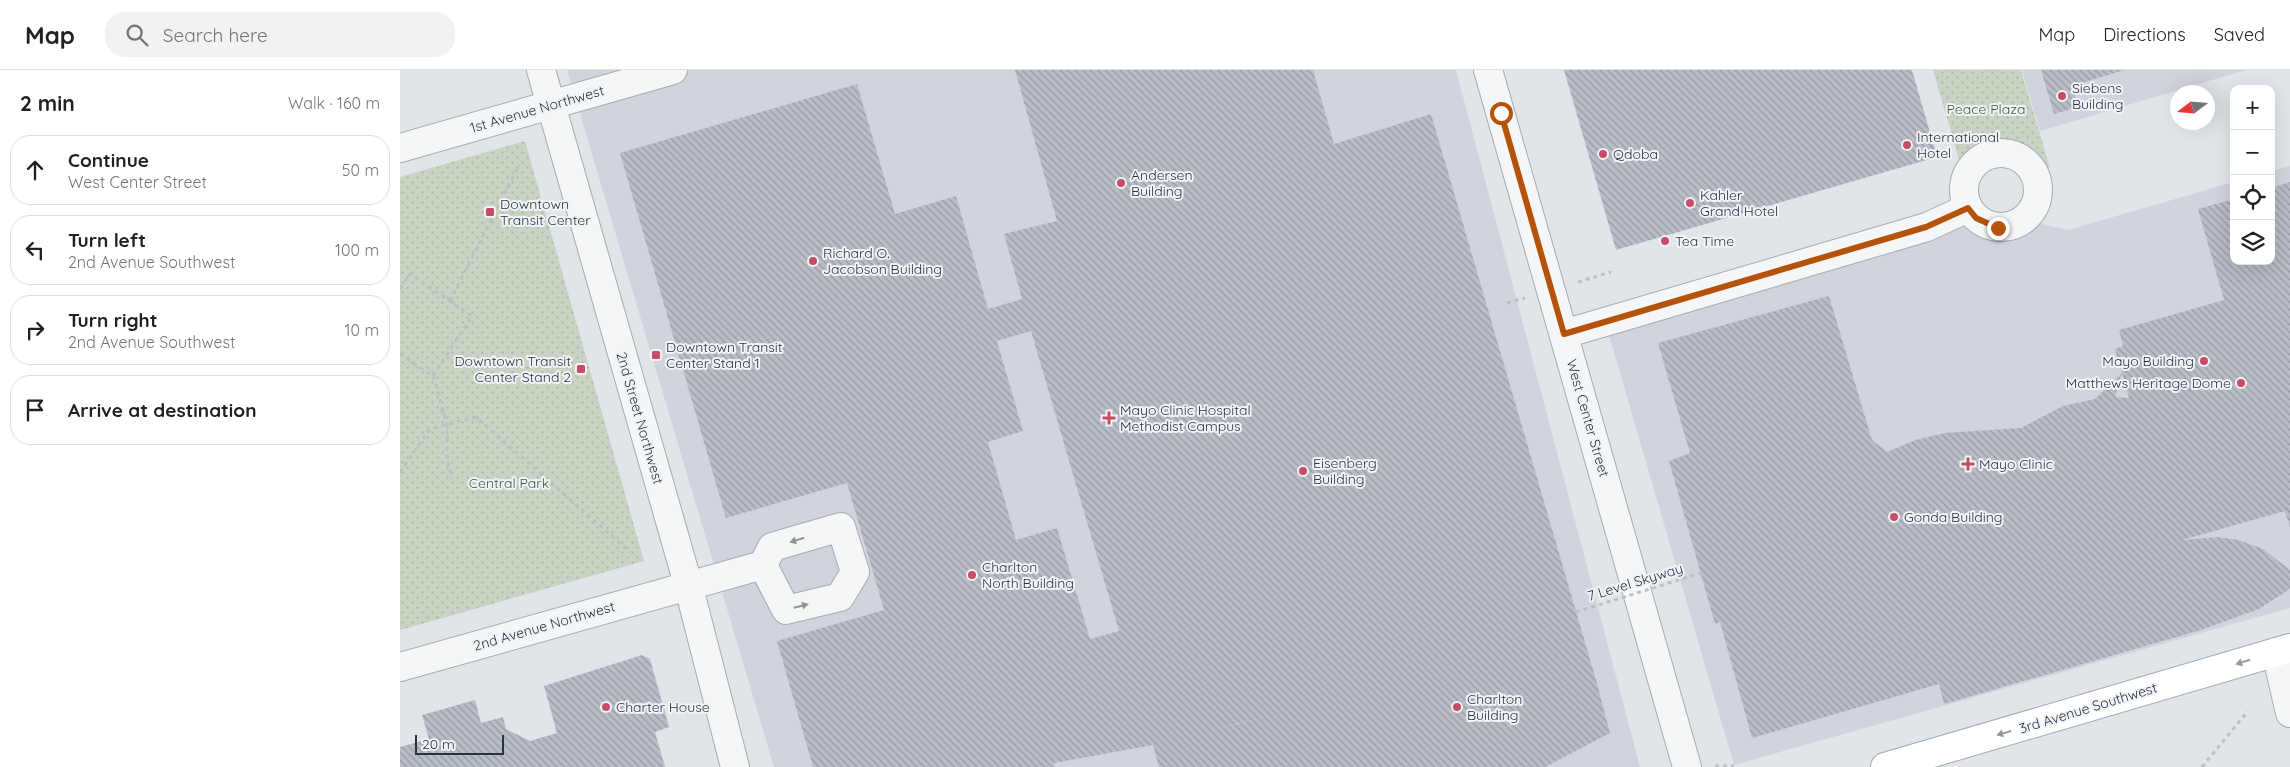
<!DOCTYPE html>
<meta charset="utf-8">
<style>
body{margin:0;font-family:Quicksand,sans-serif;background:#f2f2f2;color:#202124}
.controls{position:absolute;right:15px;top:15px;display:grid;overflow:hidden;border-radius:10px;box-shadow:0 5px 20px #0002}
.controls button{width:45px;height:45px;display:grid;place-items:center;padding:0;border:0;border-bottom:1px solid #e0e0e0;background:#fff;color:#202124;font:25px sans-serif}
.compass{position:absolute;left:1770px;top:15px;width:45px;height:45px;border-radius:50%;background:#fff;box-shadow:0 5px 20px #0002;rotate:254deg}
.scale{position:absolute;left:15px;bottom:12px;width:89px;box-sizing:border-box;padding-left:5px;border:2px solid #2a3440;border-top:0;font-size:14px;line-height:18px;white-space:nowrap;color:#2a3440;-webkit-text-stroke:4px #f1f4f7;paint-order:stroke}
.stop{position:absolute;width:15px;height:15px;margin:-11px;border:4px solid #b45309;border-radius:50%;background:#fff}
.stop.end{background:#b45309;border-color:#fff;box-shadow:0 1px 5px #0008}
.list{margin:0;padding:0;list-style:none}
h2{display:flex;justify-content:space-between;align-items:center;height:65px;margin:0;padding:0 20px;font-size:21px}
h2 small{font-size:16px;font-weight:400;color:#757577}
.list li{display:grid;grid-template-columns:32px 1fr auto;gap:15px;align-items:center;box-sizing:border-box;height:70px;margin:0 10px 10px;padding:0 10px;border:1px solid #e0e0e0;border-radius:20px}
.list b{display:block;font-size:19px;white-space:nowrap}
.list p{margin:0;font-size:16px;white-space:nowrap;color:#757577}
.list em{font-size:16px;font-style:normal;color:#757577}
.icon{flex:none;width:28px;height:28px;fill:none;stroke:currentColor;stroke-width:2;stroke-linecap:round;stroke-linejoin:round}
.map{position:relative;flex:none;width:1890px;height:697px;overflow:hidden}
header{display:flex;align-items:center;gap:30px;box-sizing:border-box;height:70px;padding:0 25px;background:#fff;border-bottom:1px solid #e0e0e0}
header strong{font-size:24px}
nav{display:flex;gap:28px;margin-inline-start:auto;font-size:18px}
.search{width:350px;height:45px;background:#f2f2f2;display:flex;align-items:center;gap:12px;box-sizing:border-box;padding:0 18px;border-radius:20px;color:#757577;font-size:19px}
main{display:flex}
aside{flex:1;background:#fff}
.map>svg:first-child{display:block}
.built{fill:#d0d4db}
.park{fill:url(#park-dots)}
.building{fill:url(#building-back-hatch);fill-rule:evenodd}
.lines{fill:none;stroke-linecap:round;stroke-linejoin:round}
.minor-casing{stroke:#a6acb3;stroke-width:30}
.major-casing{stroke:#a1aab5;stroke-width:30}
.path{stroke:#bbc0c4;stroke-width:3;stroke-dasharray:4 4;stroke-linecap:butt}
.minor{stroke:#f4f6f8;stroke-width:28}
.major{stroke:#fff;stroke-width:28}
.path-bridge{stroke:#bbc0c4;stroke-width:3;stroke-dasharray:4 4;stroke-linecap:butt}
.oneway{fill:#8f959c}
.oneway2{fill:#949aa0}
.route{stroke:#b45309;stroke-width:6}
.poi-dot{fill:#c84c66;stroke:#f1f4f7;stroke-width:2}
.labels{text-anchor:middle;stroke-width:4;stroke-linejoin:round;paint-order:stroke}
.poi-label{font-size:14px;fill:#2a3440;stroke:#f1f4f7;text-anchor:start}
.street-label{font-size:14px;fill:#2a3440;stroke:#f1f4f7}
.park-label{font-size:14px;fill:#415b38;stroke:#f1f4f7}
</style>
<header>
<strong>Map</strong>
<div class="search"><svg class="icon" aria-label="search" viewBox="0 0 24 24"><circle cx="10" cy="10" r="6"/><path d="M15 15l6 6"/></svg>Search here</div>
<nav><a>Map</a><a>Directions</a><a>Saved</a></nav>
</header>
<main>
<aside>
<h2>2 min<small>Walk · 160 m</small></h2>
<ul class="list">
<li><svg class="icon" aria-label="ahead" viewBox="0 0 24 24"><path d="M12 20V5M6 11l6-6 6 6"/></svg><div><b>Continue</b><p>West Center Street</p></div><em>50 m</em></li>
<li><svg class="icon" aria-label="left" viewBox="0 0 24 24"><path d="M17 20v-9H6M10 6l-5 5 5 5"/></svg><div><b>Turn left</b><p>2nd Avenue Southwest</p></div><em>100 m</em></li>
<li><svg class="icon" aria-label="right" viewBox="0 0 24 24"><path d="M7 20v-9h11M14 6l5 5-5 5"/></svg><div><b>Turn right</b><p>2nd Avenue Southwest</p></div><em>10 m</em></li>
<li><svg class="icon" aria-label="arrive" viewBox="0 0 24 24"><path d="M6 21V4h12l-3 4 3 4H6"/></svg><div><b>Arrive at destination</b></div></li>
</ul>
</aside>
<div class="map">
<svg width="1890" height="697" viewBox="0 0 1890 697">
<defs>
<pattern id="park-dots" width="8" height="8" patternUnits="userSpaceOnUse" patternTransform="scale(1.25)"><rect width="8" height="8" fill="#c8d3c3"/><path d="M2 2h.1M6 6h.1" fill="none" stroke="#acb6a9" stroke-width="1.8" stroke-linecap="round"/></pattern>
<pattern id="building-back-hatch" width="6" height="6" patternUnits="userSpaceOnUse" patternTransform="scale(1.25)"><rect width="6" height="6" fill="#b9bec6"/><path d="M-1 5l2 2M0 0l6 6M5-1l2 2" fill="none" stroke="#979ba2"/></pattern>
</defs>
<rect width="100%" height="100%" fill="#e1e5e9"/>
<g class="built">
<polygon points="167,0 1056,0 1240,697 374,697"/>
<polygon points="1622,0 1846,0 1640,61"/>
<polygon points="1890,96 1890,538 1334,695 1205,251 1568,138 1668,160 1834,112 1834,191 1871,191 1871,101"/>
</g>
<g class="park">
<polygon points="1533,0 1621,0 1650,98 1599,76 1561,96"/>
<polygon points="125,71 244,491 0,560 0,107"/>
</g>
<g class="building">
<path d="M615,0H913L934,74L1031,44L1196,610L1210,663L1145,697H759L753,675L654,693L655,697H413L377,571L484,540L447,413L326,448L220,83L457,14L495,144L556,126L588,239L622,229L604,164L657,151ZM631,261L719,561L690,569L657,458L616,470L588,372L623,361L597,271ZM895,640L809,661L836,654Z"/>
<polygon points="1164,0 1512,0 1537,87 1216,180"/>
<polygon points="1641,0 1724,0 1672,16 1678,37 1654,44"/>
<path d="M1890,112V458L1885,441L1782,470L1818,467L1838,470L1863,479L1890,500V519L1859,539L1801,560L1544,634L1539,614L1352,668L1320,552L1315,554L1269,391L1290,383L1258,273L1429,226L1472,370L1487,382L1515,370L1545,363L1621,358L1663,336L1695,329L1722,303L1715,279L1723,276L1719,260L1824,230L1798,139L1834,129V191H1871V118ZM1722,303L1729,328L1715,327Z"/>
<polygon points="242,585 250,589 269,657 255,662 265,697 0,697 0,677 29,669 22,645 75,630 81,653 103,647 106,659 130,671 157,663 144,616"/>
</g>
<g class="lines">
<g class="minor-casing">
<g id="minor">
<polyline points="141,0 288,514 335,697"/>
<polyline points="1088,0 1287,697"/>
<polyline points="0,78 273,0"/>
<circle cx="1601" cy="120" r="37"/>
<polyline points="1164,264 1527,157 1568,138"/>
<polyline points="1876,582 1890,643"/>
<polyline points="0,597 363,495 372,477 441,457 455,502 440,527 386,540 363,495"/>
</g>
</g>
<g class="major-casing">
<polyline id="major" points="1485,697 1890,578"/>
</g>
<g class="path">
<polyline points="1178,212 1211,202"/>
<polyline points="0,219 10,204 72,246 33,306"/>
<polyline points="50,231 119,95"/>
<polyline points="1107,233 1125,228"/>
<polyline points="0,284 33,306 47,355 47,390 52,409"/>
<polyline points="0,402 30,359 76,347 230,482"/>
<polyline points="1315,696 1334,696"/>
<polyline points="1802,697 1848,641"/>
</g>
<use href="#minor" class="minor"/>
<use href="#major" class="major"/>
<polyline class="path-bridge" points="1176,542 1301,503"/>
</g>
<defs><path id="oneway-solid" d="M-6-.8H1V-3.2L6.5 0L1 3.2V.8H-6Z" transform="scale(1.25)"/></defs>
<g class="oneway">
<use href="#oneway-solid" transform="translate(397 470) rotate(163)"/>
<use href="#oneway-solid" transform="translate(401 536) rotate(-14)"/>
</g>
<g class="oneway2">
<use href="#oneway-solid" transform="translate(1843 592) rotate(163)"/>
<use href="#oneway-solid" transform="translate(1604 663) rotate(164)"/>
</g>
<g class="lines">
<polyline class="route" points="1101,43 1164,264 1526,157 1568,138 1576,148 1598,158"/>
</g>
<g class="poi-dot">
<circle cx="1662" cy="26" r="5"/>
<circle cx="1507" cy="75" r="5"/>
<circle cx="1203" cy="84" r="5"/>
<circle cx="721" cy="113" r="5"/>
<circle cx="1290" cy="133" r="5"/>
<rect x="85" y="137" width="10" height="10" rx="2.5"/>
<circle cx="1265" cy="171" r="5"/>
<circle cx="413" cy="191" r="5"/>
<rect x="251" y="280" width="10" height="10" rx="2.5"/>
<circle cx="1804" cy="291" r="5"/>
<rect x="176" y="294" width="10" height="10" rx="2.5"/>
<circle cx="1841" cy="313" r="5"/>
<path d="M706.5 340.5h5v5h5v5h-5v5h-5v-5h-5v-5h5z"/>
<path d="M1565.5 386.5h5v5h5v5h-5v5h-5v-5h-5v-5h5z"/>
<circle cx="903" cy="401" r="5"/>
<circle cx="1494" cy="447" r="5"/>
<circle cx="572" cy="505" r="5"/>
<circle cx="206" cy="637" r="5"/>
<circle cx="1057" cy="637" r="5"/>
</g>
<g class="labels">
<g class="poi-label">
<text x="1672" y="23">Siebens<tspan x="1672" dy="16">Building</tspan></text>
<text x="1517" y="72">International<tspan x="1517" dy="16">Hotel</tspan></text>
<text x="1213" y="89">Qdoba</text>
<text x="731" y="110">Andersen<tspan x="731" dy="16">Building</tspan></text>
<text x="1300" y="130">Kahler<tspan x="1300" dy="16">Grand Hotel</tspan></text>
<text x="100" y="139">Downtown<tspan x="100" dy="16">Transit Center</tspan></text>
<text x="1275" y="176">Tea Time</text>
<text x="423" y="188">Richard O.<tspan x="423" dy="16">Jacobson Building</tspan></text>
<text x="266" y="282">Downtown Transit<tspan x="266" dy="16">Center Stand 1</tspan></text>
<text x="171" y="296" text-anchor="end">Downtown Transit<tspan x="171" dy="16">Center Stand 2</tspan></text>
<text x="1794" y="296" text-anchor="end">Mayo Building</text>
<text x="1831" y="318" text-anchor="end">Matthews Heritage Dome</text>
<text x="720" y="345">Mayo Clinic Hospital<tspan x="720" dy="16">Methodist Campus</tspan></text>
<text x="913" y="398">Eisenberg<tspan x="913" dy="16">Building</tspan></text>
<text x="1579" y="399">Mayo Clinic</text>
<text x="1504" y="452">Gonda Building</text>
<text x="582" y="502">Charlton<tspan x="582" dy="16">North Building</tspan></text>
<text x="1067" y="634">Charlton<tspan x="1067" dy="16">Building</tspan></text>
<text x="216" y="642">Charter House</text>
</g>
<g class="street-label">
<text transform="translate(137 39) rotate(-16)" y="5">1st Avenue Northwest</text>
<text transform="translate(240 348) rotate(74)" y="5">2nd Street Northwest</text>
<text transform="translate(1188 348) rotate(74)" y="5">West Center Street</text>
<text transform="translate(1235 512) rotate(-17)" y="5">7 Level Skyway</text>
<text transform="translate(144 556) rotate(-16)" y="5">2nd Avenue Northwest</text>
<text transform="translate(1688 638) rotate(-17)" y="5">3rd Avenue Southwest</text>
</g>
<g class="park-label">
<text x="1586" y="44">Peace Plaza</text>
<text x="109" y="418">Central Park</text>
</g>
</g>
</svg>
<div class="controls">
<button>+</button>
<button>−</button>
<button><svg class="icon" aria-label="locate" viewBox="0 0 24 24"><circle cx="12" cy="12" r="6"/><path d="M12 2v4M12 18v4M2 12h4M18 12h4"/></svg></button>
<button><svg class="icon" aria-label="layers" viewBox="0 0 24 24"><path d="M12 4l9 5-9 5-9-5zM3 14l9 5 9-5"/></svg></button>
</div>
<svg class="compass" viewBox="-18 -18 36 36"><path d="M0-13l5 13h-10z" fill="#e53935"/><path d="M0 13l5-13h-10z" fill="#757577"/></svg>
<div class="scale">20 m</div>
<div class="stop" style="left:1101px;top:43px"></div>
<div class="stop end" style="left:1598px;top:158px"></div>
</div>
</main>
